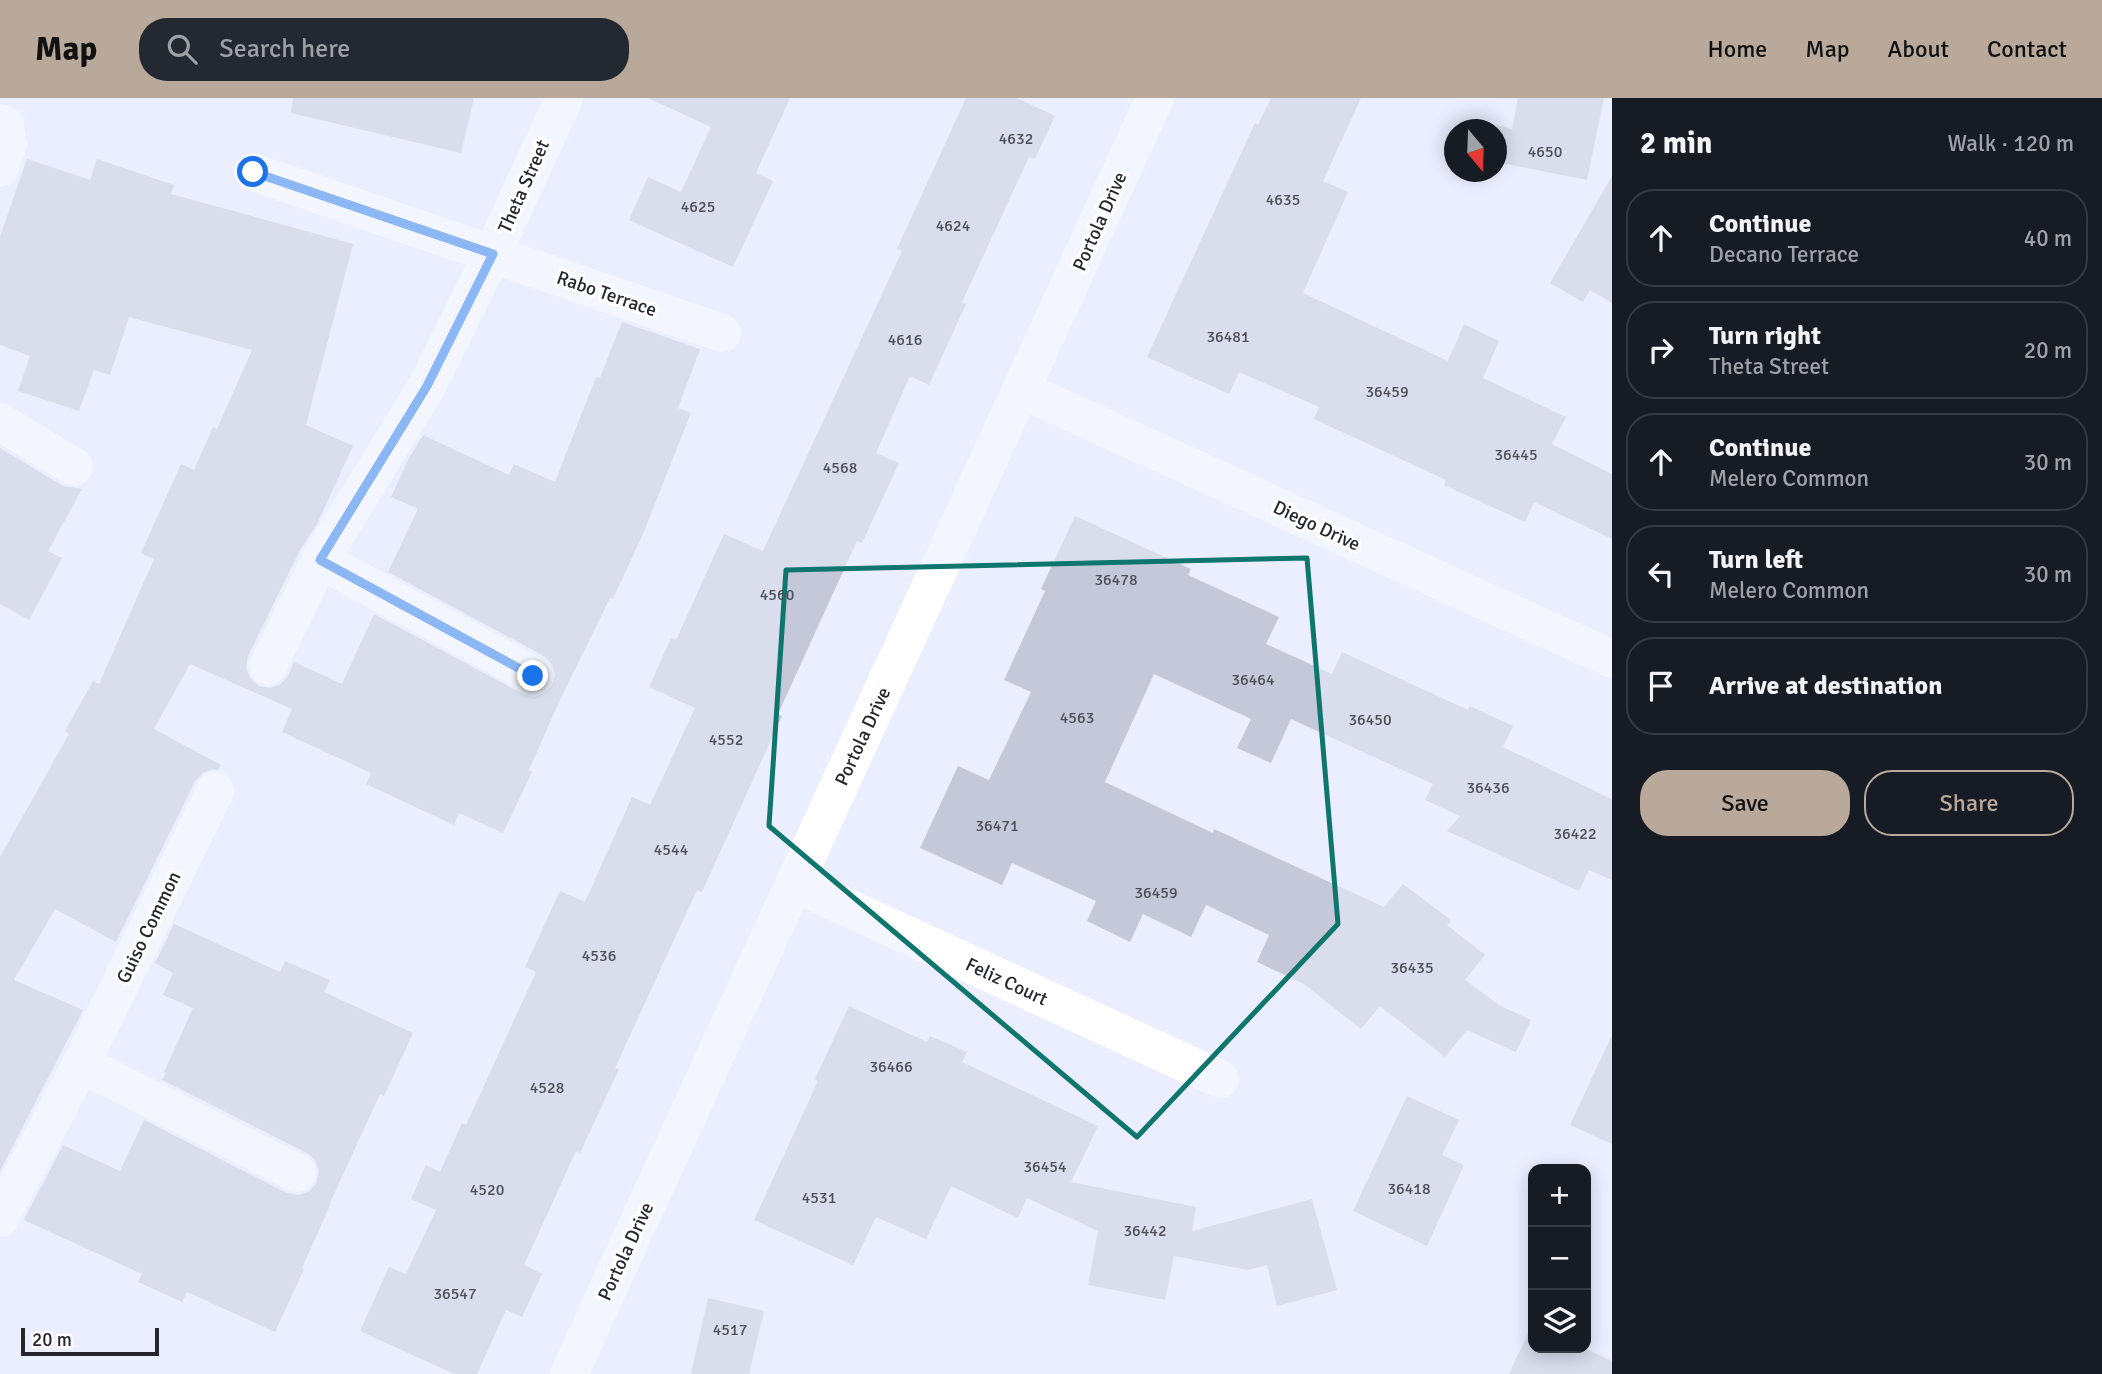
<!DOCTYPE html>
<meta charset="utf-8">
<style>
body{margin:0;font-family:Signika,sans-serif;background:#242831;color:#f1f3f6}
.controls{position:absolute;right:21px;bottom:21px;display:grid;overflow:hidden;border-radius:14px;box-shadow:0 4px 18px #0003}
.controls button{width:63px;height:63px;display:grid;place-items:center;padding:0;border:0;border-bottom:2px solid #363941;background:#171b24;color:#f1f3f6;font:35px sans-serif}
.compass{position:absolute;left:1444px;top:21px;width:63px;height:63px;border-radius:50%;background:#171b24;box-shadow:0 4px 18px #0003;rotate:161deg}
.scale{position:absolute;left:21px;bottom:18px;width:138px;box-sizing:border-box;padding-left:7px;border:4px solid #25262c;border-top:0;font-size:19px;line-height:24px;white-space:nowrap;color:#25262c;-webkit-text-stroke:5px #fff;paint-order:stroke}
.stop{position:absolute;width:21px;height:21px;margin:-16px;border:5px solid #1a73e8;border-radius:50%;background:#fff}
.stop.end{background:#1a73e8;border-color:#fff;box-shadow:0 2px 7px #0008}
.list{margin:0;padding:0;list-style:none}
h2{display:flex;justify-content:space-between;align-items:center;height:91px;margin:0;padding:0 28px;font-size:30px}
h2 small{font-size:23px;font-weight:400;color:#9ea1a6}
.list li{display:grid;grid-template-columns:46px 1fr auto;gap:21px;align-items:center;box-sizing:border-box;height:98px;margin:0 14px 14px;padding:0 14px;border:2px solid #363941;border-radius:28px}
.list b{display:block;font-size:26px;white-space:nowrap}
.list p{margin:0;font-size:23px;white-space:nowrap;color:#9ea1a6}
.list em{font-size:23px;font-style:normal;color:#9ea1a6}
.actions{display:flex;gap:14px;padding:21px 28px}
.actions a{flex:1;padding:16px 0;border:2px solid #b8a99a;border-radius:28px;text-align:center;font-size:24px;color:#b8a99a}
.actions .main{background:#b8a99a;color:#111}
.icon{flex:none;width:38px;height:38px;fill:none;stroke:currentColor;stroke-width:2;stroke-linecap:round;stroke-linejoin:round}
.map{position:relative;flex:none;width:1612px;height:1276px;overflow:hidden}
header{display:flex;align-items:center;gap:42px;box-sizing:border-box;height:98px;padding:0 35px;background:#b8a99a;color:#111}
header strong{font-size:33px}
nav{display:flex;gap:38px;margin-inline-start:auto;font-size:24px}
.search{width:490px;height:63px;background:#242831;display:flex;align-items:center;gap:18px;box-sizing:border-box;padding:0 24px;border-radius:28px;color:#9ea1a6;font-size:26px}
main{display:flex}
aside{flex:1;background:#171b24}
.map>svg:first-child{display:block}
.building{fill:#c5c8d8}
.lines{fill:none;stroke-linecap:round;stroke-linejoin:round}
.street{stroke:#fff;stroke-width:38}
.route{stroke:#1a73e8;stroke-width:9}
.marked{fill:none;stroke:#0f766e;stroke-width:5;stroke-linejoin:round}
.labels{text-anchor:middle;stroke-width:7;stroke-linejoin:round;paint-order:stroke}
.number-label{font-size:16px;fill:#4d4e57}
.street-label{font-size:19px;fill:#25262c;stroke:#fff}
</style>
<header>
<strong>Map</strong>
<div class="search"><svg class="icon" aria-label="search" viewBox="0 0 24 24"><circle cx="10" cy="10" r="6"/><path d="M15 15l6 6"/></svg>Search here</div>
<nav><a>Home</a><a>Map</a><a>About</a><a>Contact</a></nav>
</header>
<main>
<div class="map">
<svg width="1612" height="1276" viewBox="0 0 1612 1276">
<rect width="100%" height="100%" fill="#eaeefe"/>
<g class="building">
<polygon points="293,0 474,0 461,55 291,15"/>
<polygon points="648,0 790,0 756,75 773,83 733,169 629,122 648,79 681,94 711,29"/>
<polygon points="966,0 1017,0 1055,18 1035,61 1029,59 962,204 966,206 929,287 910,278 876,355 899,365 862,445 857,443 778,616 782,618 702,794 697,792 615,970 619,971 580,1055 576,1053 524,1167 542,1176 522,1219 506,1212 477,1276 454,1276 360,1233 389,1169 406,1176 436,1112 411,1101 426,1067 440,1074 462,1025 466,1027 536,874 525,869 560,793 585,804 632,699 650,707 695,610 649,589 671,540 676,542 724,436 763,453 902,153 897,151"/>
<polygon points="1271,0 1361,0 1323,83 1348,94 1303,195 1448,263 1464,226 1499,243 1483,280 1566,319 1552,346 1612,376 1612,441 1534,404 1525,424 1444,387 1446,382 1314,321 1319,309 1239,274 1229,296 1147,259 1255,25 1258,27"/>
<polygon points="1518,0 1604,0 1587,82 1496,64 1496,27 1512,31"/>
<polygon points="27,61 90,82 97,61 174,87 171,96 353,146 306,327 353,348 317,426 300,452 248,558 246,569 250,580 259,588 270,590 281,586 288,578 294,564 342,586 374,516 523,596 534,599 545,595 552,587 555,577 552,566 544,558 388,474 418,411 391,399 409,360 423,337 509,377 514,366 555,384 596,279 600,280 622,224 700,251 678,310 691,315 643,436 613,501 610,500 558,606 529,672 532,674 503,735 459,715 454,727 366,686 371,675 282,634 292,611 190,566 154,631 221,667 218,672 213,671 203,675 195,683 116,844 55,811 14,882 83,912 0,1073 0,759 69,636 65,633 93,583 99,586 154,461 141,455 181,366 194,372 213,329 217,331 252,252 129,219 110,277 94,272 79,313 18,293 30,258 0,247 0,139"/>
<polygon points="1612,78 1612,205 1590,192 1583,204 1550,185"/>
<polygon points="0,350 63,388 82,391 48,453 62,460 29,522 0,506"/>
<polygon points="1075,418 1191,471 1188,477 1279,519 1266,546 1332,576 1342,554 1468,612 1470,608 1513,628 1503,649 1612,701 1612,782 1589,772 1579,793 1447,733 1460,718 1425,702 1433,686 1291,621 1271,665 1237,650 1251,621 1154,576 1105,684 1213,735 1214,731 1384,809 1403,786 1451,822 1447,827 1485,857 1465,882 1499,907 1531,922 1516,954 1467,932 1445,959 1380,908 1361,931 1304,886 1257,864 1269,837 1206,807 1191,839 1143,816 1130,844 1087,823 1096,803 1012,765 1002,787 920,750 958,668 989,682 1031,594 1004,582 1045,493 1041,491"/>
<polygon points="174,826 280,874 285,863 330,882 324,894 413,935 384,998 380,996 330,1105 331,1105 302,1170 304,1171 275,1234 187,1194 182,1204 138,1184 142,1176 24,1122 63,1047 120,1073 144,1022 287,1095 299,1097 310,1093 316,1085 319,1073 315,1062 307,1055 162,982 166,975 164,974 193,910 163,897 173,875 155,865"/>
<polygon points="849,908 927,944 930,938 967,954 962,964 1098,1028 1071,1084 1196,1109 1192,1133 1312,1101 1337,1192 1277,1208 1267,1167 1248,1172 1174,1158 1165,1202 1088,1187 1098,1133 1027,1100 1018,1120 951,1088 926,1141 876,1119 853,1167 754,1122 818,983 815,981"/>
<polygon points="1612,937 1612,1046 1570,1027"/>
<polygon points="1407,998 1459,1022 1442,1057 1464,1067 1427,1148 1353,1113"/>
<polygon points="708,1200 764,1213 749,1276 691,1276"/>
<polygon points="1532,1227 1533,1250 1584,1250 1612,1263 1612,1276 1509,1276"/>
</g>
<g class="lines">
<g class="street">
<polyline points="0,25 5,27 8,47 0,70"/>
<polyline points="253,74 722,235"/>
<polyline points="1022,292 1612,561"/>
<polyline points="0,324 74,369"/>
<polyline points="320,462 533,577"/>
<polyline points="268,568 320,462 427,288 493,155 564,0"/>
<polyline points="794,785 1220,981"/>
<polyline points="81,966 297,1075"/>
<polyline points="0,1120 81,966 215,693"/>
<path d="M569,1276C764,850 962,426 1155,0"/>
</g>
</g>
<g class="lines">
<polyline class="route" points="253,74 493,156 427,288 320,462 533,578"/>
</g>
<path d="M0 0H1612V1276H0ZM1307,460L1338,826L1137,1039L769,728L786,472Z" fill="#eaeefe" fill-opacity=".55" fill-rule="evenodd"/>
<path class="marked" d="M1307,460L1338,826L1137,1039L769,728L786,472Z"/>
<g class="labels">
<g class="number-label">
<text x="1016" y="46">4632</text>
<text x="1545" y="59">4650</text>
<text x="1283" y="107">4635</text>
<text x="698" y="114">4625</text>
<text x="953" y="133">4624</text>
<text x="1228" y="244">36481</text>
<text x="905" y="247">4616</text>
<text x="1387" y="299">36459</text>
<text x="1516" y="362">36445</text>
<text x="840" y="375">4568</text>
<text x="1116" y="487">36478</text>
<text x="777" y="502">4560</text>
<text x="1253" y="587">36464</text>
<text x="1077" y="625">4563</text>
<text x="1370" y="627">36450</text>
<text x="726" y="647">4552</text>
<text x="1488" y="695">36436</text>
<text x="997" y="733">36471</text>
<text x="1575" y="741">36422</text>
<text x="671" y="757">4544</text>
<text x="1156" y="800">36459</text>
<text x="599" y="863">4536</text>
<text x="1412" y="875">36435</text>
<text x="891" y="974">36466</text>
<text x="547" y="995">4528</text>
<text x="1045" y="1074">36454</text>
<text x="1409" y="1096">36418</text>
<text x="487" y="1097">4520</text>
<text x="819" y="1105">4531</text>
<text x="1145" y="1138">36442</text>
<text x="455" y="1201">36547</text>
<text x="730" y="1237">4517</text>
</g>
<g class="street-label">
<text transform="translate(523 88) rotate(-66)" y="7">Theta Street</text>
<text transform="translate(1099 123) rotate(-66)" y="7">Portola Drive</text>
<text transform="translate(607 195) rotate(19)" y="7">Rabo Terrace</text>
<text transform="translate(1317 427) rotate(25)" y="7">Diego Drive</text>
<text transform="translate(862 638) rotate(-65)" y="7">Portola Drive</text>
<text transform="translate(148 829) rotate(-64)" y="7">Guiso Common</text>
<text transform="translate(1007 883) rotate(25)" y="7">Feliz Court</text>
<text transform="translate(625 1153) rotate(-65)" y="7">Portola Drive</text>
</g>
</g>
</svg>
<div class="controls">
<button>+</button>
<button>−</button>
<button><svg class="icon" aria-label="layers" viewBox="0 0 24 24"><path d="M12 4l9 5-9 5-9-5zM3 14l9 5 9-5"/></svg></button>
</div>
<svg class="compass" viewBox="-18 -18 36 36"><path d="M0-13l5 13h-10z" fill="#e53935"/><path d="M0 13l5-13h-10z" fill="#9ea1a6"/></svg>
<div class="scale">20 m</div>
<div class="stop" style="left:253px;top:74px"></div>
<div class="stop end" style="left:533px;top:578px"></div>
</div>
<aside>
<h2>2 min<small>Walk · 120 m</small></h2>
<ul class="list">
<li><svg class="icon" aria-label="ahead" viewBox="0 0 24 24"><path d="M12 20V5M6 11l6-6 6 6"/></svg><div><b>Continue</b><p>Decano Terrace</p></div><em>40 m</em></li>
<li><svg class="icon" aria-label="right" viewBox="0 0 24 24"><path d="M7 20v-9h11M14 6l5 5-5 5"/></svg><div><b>Turn right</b><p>Theta Street</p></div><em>20 m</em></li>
<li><svg class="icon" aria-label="ahead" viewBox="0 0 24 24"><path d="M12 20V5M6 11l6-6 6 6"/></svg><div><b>Continue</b><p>Melero Common</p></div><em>30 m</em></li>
<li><svg class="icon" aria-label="left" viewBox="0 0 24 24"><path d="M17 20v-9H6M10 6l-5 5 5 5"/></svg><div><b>Turn left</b><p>Melero Common</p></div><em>30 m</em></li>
<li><svg class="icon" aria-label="arrive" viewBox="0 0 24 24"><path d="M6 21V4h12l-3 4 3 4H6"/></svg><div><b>Arrive at destination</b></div></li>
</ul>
<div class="actions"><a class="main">Save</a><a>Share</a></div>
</aside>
</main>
